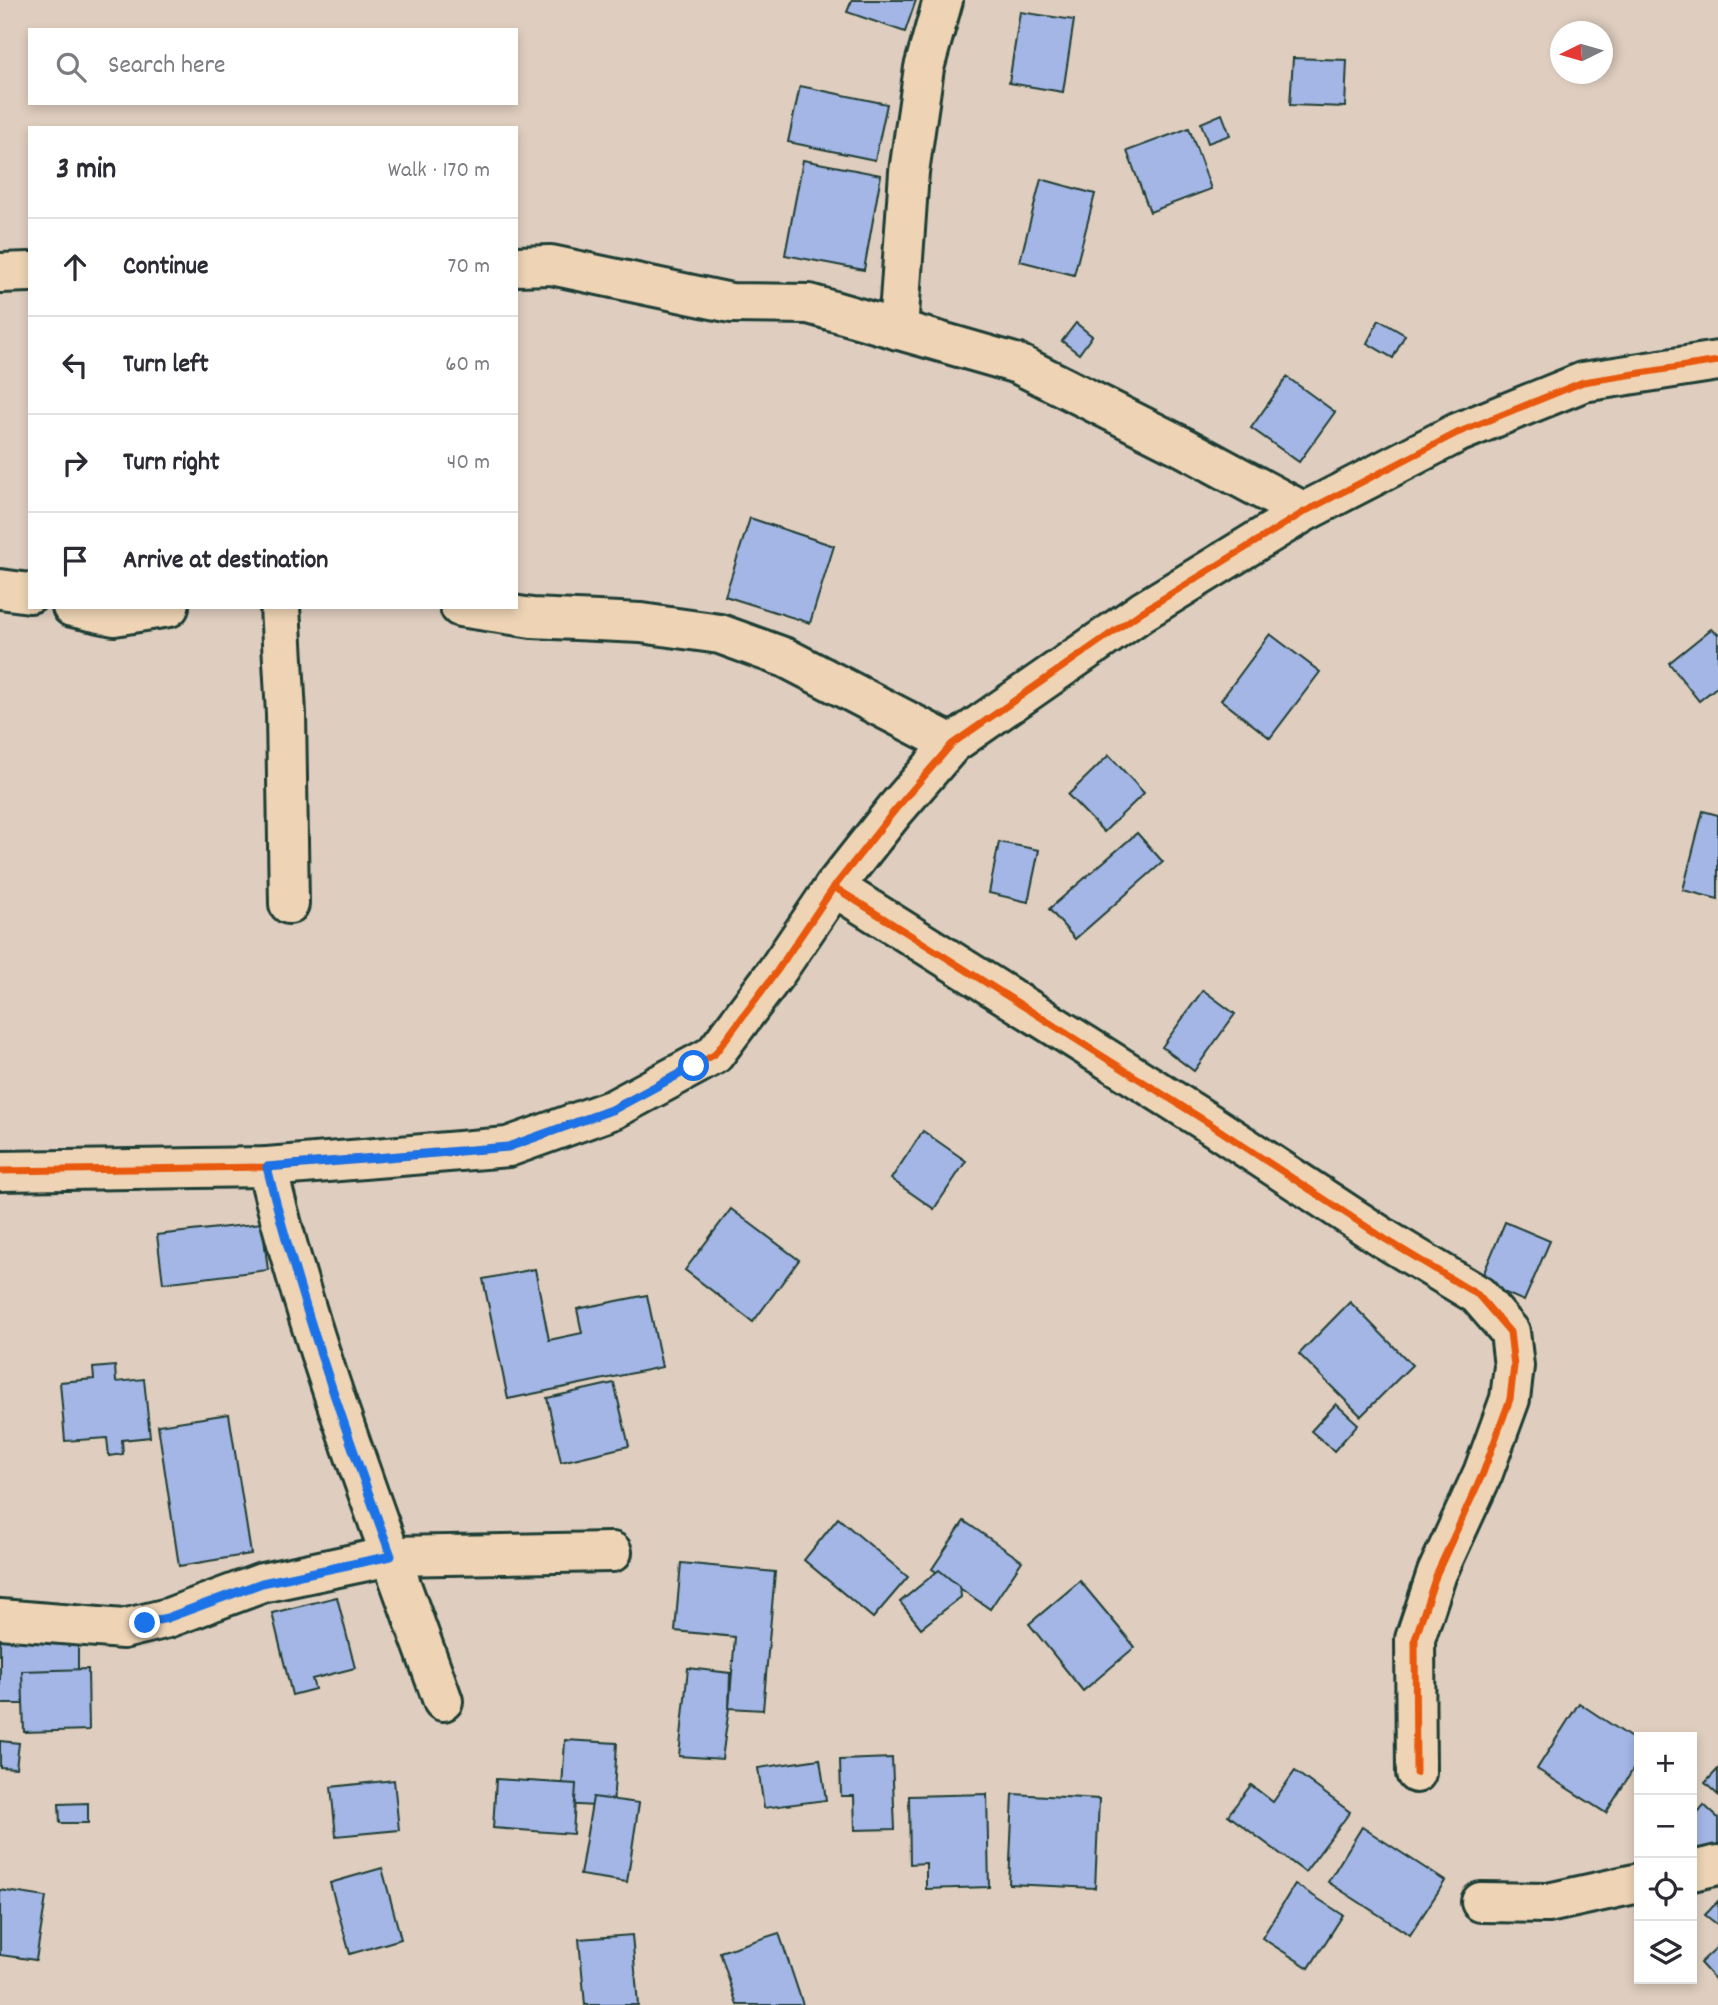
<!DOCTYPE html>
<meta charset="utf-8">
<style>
body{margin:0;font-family:Dekko,sans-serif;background:#f7f7f7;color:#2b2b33}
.controls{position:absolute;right:21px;bottom:21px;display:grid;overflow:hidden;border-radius:0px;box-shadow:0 4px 10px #0003}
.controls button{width:63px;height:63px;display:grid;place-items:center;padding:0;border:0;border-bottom:2px solid #e1e1e2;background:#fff;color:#2b2b33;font:35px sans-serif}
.compass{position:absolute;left:1550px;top:21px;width:63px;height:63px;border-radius:50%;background:#fff;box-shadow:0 4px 10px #0003;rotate:265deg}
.stop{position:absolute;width:21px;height:21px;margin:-16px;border:5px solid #1a73e8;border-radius:50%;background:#fff}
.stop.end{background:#1a73e8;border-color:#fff;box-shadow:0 2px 7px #0008}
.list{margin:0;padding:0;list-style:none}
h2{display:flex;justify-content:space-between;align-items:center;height:91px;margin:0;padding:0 28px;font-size:30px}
h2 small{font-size:23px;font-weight:400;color:#7c7c81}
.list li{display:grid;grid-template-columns:46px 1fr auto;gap:21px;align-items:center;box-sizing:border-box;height:98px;padding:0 28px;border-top:2px solid #e1e1e2}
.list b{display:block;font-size:26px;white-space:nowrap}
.list em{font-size:23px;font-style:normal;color:#7c7c81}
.icon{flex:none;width:38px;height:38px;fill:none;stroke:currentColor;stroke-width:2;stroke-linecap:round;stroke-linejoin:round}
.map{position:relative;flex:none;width:1718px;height:2005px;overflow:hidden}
.search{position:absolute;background:#fff;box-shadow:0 4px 10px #0003;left:28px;top:28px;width:490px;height:77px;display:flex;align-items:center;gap:18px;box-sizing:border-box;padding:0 24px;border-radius:0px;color:#7c7c81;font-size:26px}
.panel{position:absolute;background:#fff;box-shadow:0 4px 10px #0003;left:28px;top:126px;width:490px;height:483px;border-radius:0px}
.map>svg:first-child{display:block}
.building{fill:#a3b6e5;stroke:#1f3d34;stroke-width:2}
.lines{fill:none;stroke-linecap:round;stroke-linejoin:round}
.minor-casing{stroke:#1f3d34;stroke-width:44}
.minor{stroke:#eed4b5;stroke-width:38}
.cycleway-casing{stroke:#eed4b5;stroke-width:11}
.cycleway{stroke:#e8590c;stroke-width:7}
.route{stroke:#1a73e8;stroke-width:9}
</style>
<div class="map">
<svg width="1718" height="2005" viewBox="0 0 1718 2005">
<rect width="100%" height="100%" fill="#dfcebf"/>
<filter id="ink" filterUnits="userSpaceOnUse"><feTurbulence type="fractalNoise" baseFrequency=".0143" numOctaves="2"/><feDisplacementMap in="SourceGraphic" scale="14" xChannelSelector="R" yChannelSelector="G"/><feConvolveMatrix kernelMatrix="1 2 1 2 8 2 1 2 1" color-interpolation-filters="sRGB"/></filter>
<g filter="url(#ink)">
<g class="building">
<polygon points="852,0 916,0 905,32 847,12"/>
<polygon points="1020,12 1074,20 1063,92 1009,83"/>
<polygon points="1293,58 1347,60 1345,107 1290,105"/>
<polygon points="800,86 887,104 875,160 788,142"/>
<polygon points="1222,114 1230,135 1208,143 1201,123"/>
<polygon points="1189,128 1211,189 1150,212 1127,151"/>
<polygon points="803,160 881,175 864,270 785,255"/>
<polygon points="1041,179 1095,194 1074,275 1020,261"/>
<polygon points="1379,320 1405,335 1393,358 1367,343"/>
<polygon points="1076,323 1092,336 1079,354 1062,341"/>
<polygon points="1287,377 1335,412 1299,462 1251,428"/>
<polygon points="750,518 834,546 810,623 725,596"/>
<polygon points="1711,629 1718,634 1718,686 1699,701 1669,663"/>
<polygon points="1270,634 1320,672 1270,738 1221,700"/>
<polygon points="1109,755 1144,793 1104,832 1068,795"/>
<polygon points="1703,811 1718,815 1718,899 1683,890"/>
<polygon points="1137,833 1163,862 1075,939 1049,909"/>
<polygon points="999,842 1039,850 1028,902 989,893"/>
<polygon points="1203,990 1235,1014 1194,1071 1162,1047"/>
<polygon points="923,1131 966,1161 934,1209 891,1179"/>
<polygon points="731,1209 799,1260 753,1322 685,1270"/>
<polygon points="1505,1222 1550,1241 1524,1301 1480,1282"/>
<polygon points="262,1223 268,1270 163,1283 157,1235"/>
<polygon points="535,1269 549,1340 582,1333 577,1309 647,1295 662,1367 508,1399 483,1279"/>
<polygon points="1350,1302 1412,1365 1361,1416 1299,1354"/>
<polygon points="115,1366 116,1382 144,1379 150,1437 122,1440 123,1454 109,1456 107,1438 65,1441 60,1382 94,1379 93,1368"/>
<polygon points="614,1383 629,1446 561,1462 547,1398"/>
<polygon points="1336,1404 1358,1424 1334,1451 1311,1431"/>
<polygon points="229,1414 251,1554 179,1566 158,1425"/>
<polygon points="838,1518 908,1577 873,1618 804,1560"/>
<polygon points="964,1521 1022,1561 990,1609 932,1569"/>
<polygon points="681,1563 775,1572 763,1710 729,1708 735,1637 675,1631"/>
<polygon points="939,1570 960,1587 961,1597 921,1628 900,1602"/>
<polygon points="1080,1581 1135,1647 1083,1691 1029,1624"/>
<polygon points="337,1597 355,1668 312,1679 315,1689 292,1695 272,1613"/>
<rect x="0" y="1637" width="78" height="67"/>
<polygon points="688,1668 730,1673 729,1708 722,1759 679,1756"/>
<polygon points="88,1669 89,1730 24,1732 22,1671"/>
<polygon points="1579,1703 1639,1743 1639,1760 1606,1813 1537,1769"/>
<polygon points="565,1740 617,1743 613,1807 561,1804"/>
<polygon points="0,1741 19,1743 16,1768 0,1767"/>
<polygon points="892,1758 895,1829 855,1830 854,1796 841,1796 840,1760"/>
<polygon points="820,1759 826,1800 764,1808 758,1768"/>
<polygon points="1718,1769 1718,1795 1705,1783"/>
<polygon points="1295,1771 1350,1812 1305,1872 1228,1815 1251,1785 1273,1802"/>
<polygon points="496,1779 576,1784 573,1834 493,1828"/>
<polygon points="394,1780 399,1830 336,1836 331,1787"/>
<polygon points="987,1794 989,1887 926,1889 926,1863 910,1864 909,1796"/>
<polygon points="1013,1794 1099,1799 1095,1888 1009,1884"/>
<polygon points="593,1797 639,1803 627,1882 580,1875"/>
<polygon points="88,1803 88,1823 60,1823 59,1804"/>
<polygon points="1704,1805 1718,1818 1718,1874 1692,1889 1692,1819"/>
<polygon points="1362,1827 1445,1881 1410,1935 1328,1882"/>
<polygon points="382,1868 401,1939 350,1954 330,1883"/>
<polygon points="1295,1884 1343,1915 1309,1968 1262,1938"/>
<polygon points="0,1890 46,1897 36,1960 0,1955"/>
<polygon points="1718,1901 1718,1925 1705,1915"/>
<polygon points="779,1933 803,2005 737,2005 720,1952"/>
<polygon points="632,1935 638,2005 585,2005 579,1939"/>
<polygon points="1718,1946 1718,1983 1700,1963"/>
</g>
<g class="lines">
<g class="minor-casing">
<g id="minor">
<polyline points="516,266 551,265 731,303 809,304 1018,364 1185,448 1304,512"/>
<polyline points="0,273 30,272"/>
<polyline points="898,330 909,172 924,68 943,0"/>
<polyline points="0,589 30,593"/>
<polyline points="72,607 114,616 169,607"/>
<polyline points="280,607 286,714 289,904"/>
<polyline points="460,607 532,618 641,623 720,634 786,658 952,744"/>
<polyline points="834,887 1207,1122 1385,1239 1478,1295 1510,1332 1514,1366 1510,1399 1483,1473 1437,1573 1415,1639 1416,1773"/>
<path d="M267,1167C311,1349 380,1524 443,1701"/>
<polyline points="0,1171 267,1167 508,1147 614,1109 714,1055 777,971 834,887 895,810 952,744 1143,611 1304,512 1457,433 1583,382 1718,361"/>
<polyline points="0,1619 123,1629 168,1618 262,1583 391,1556 612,1552"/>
<polyline points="1692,1871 1718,1865"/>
<polyline points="1481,1902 1548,1903 1639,1883"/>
</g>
</g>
<use href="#minor" class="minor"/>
<g class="cycleway-casing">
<g id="cycleway">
<polyline points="834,887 1207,1122 1385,1239 1478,1295 1510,1332 1514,1366 1510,1399 1483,1473 1437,1573 1415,1639 1416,1773"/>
<polyline points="0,1171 267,1167 508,1147 614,1109 714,1055 777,971 834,887 895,810 952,744 1143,611 1304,512 1457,433 1583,382 1718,361"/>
</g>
</g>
<use href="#cycleway" class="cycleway"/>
</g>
</g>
<g class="lines" filter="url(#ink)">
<path class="route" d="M145,1623L167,1618L262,1583L391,1556C344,1426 300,1301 267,1167L508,1147L614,1109L694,1066"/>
</g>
</svg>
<div class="controls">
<button>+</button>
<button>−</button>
<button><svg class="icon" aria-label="locate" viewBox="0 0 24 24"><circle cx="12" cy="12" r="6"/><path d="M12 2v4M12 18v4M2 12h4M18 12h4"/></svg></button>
<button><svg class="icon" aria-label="layers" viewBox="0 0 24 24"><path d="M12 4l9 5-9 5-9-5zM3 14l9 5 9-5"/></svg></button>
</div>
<svg class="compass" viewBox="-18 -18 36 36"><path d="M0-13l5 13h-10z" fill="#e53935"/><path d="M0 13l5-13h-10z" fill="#7c7c81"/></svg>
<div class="stop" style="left:694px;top:1066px"></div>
<div class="stop end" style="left:145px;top:1623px"></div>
<div class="search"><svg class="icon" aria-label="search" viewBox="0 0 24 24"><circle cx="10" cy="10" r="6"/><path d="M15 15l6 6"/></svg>Search here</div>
<section class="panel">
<h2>3 min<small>Walk · 170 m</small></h2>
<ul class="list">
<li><svg class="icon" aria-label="ahead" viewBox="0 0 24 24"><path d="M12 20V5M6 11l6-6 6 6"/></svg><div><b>Continue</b></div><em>70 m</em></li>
<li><svg class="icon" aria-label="left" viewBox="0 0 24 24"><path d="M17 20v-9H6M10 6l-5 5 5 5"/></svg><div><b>Turn left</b></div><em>60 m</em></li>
<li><svg class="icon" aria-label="right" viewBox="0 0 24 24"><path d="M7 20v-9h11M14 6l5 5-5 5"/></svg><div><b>Turn right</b></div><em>40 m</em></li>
<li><svg class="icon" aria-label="arrive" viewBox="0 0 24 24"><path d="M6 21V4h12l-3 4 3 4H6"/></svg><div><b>Arrive at destination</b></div></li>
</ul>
</section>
</div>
